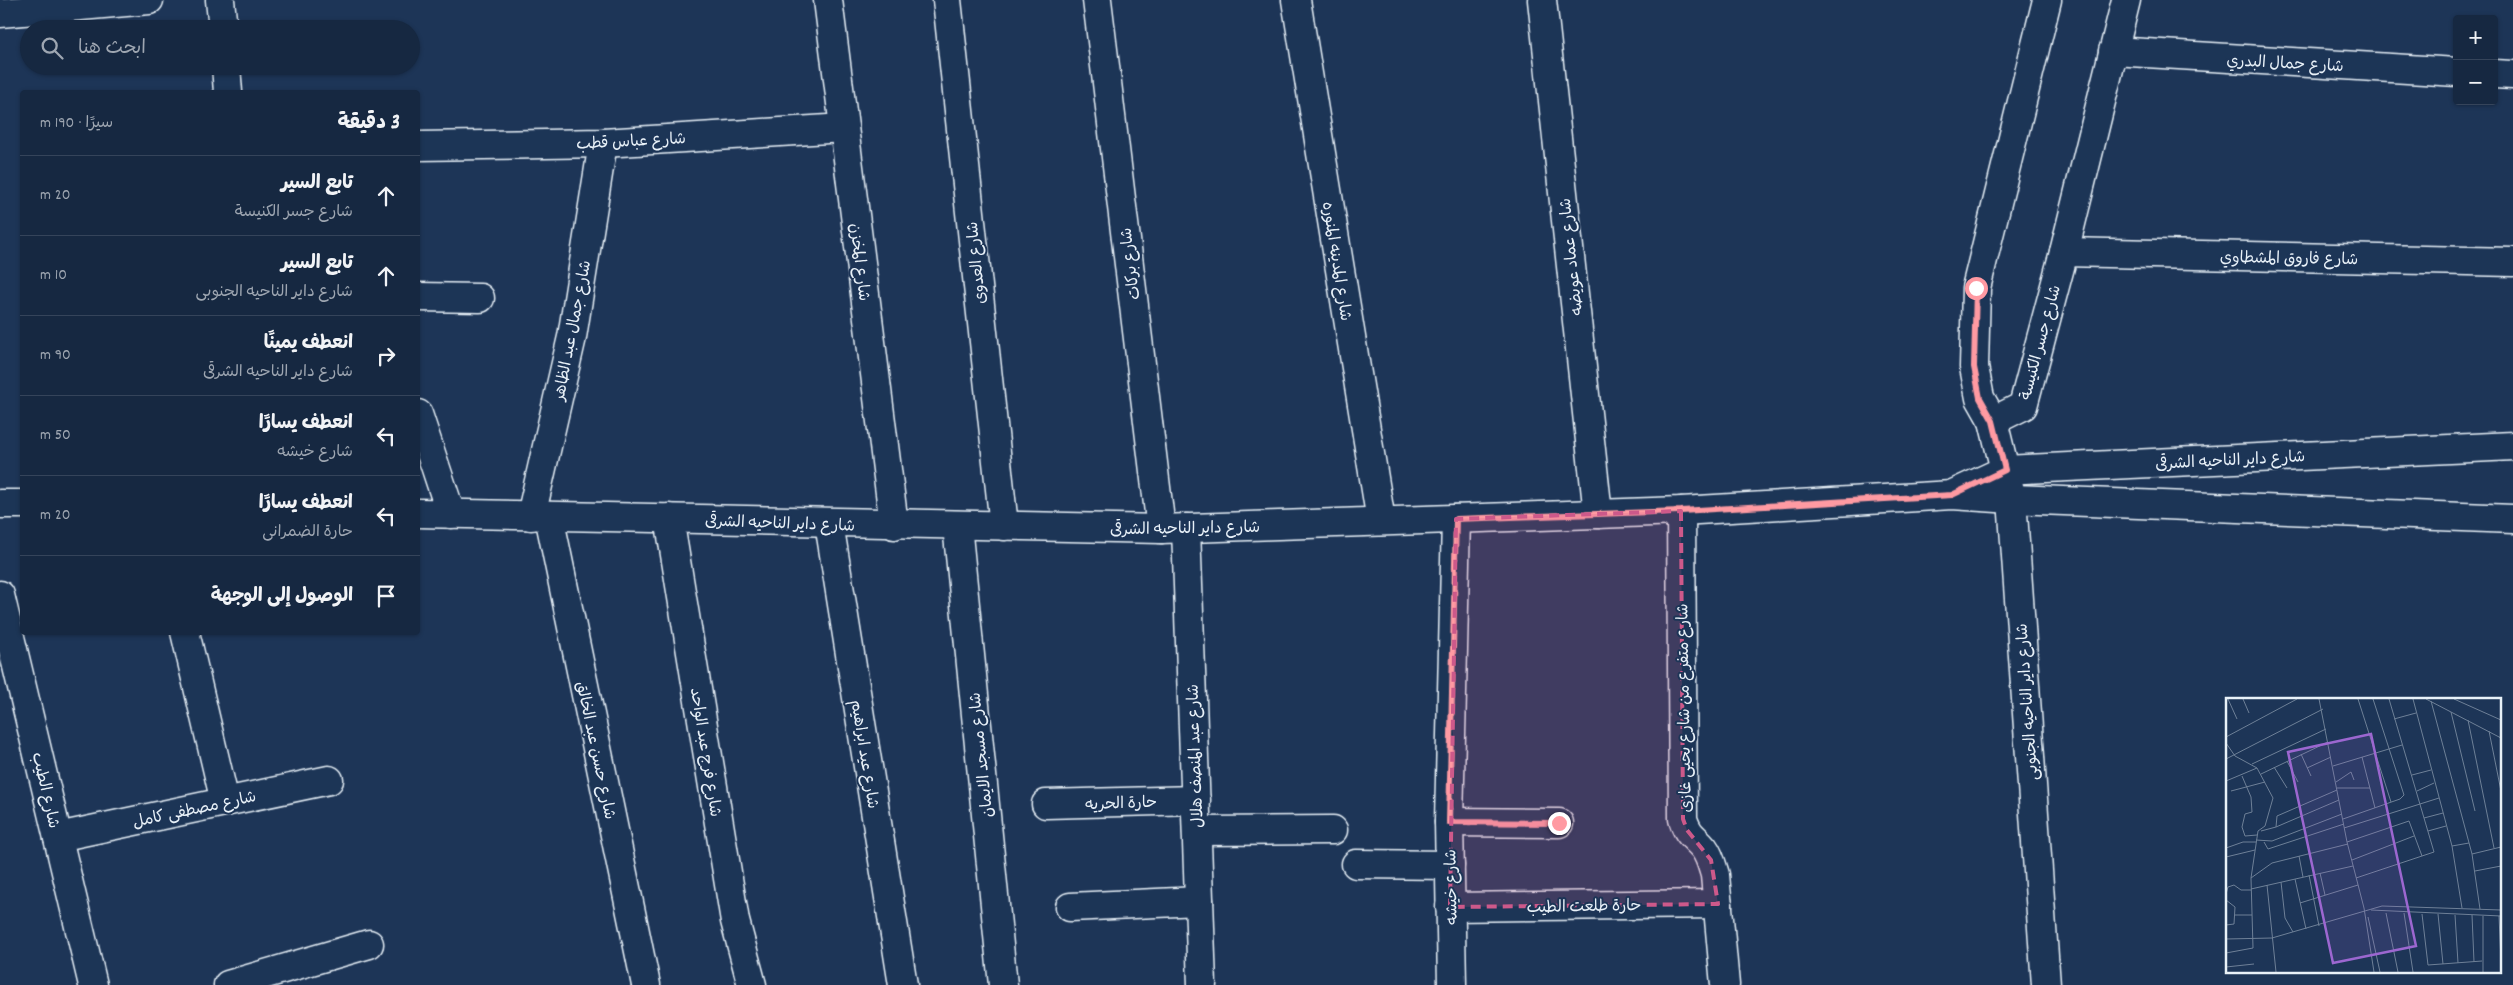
<!DOCTYPE html>
<html lang="ar">
<meta charset="utf-8">
<style>
body{margin:0;font-family:Dekko,"Playpen Sans Arabic",sans-serif;background:#23344c;color:#f1f3f6;direction:rtl}
.controls{position:absolute;right:15px;top:15px;display:grid;overflow:hidden;border-radius:5px;box-shadow:0 1px 4px #0004}
.controls button{width:45px;height:45px;display:grid;place-items:center;padding:0;border:0;border-bottom:1px solid #35445a;background:#162841;color:#f1f3f6;font:25px sans-serif}
.stop{position:absolute;width:15px;height:15px;margin:-11px;border:4px solid #ff9aa2;border-radius:50%;background:#fff}
.stop.end{background:#ff9aa2;border-color:#fff;box-shadow:0 1px 5px #0008}
.list{margin:0;padding:0;list-style:none}
h2{display:flex;justify-content:space-between;align-items:center;height:65px;margin:0;padding:0 20px;font-size:21px}
h2 small{font-size:16px;font-weight:400;color:#9ea6b1}
.list li{display:grid;grid-template-columns:32px 1fr auto;gap:15px;align-items:center;box-sizing:border-box;height:80px;padding:0 20px;border-top:1px solid #35445a}
.list b{display:block;font-size:19px;white-space:nowrap}
.list p{margin:0;font-size:16px;white-space:nowrap;color:#9ea6b1}
.list em{font-size:16px;font-style:normal;color:#9ea6b1}
.icon{flex:none;width:28px;height:28px;fill:none;stroke:currentColor;stroke-width:2;stroke-linecap:round;stroke-linejoin:round}
.map{position:relative;flex:none;width:2513px;height:985px;overflow:hidden;direction:ltr}
.search{position:absolute;background:#162841;box-shadow:0 1px 4px #0004;left:20px;top:20px;width:400px;height:55px;display:flex;align-items:center;gap:12px;box-sizing:border-box;padding:0 18px;border-radius:28px;color:#9ea6b1;font-size:19px}
.panel{position:absolute;background:#162841;box-shadow:0 1px 4px #0004;left:20px;top:90px;width:400px;height:545px;border-radius:5px;direction:rtl}
.map>svg:first-child{display:block}
.lines{fill:none;stroke-linecap:round;stroke-linejoin:round}
.minor-casing{stroke:#e8f1f8;stroke-width:31}
.major-casing{stroke:#e8f1f8;stroke-width:31}
.minor{stroke:#1d3557;stroke-width:28}
.major{stroke:#1d3557;stroke-width:28}
.route{stroke:#ff9aa2;stroke-width:6}
.marked{fill:#cd598a;fill-opacity:0.2;stroke:#cd598a;stroke-width:4;stroke-dasharray:10 6;stroke-linejoin:round}
.labels{text-anchor:middle;stroke-width:4;stroke-linejoin:round;paint-order:stroke}
.street-label{font-size:16px;fill:#e8f1f8;stroke:#1d3557}
.inset-road{fill:none;stroke:#6e8097;stroke-width:1}
.view{fill:#9c67d0;fill-opacity:0.15;stroke:#9c67d0;stroke-width:2.5}
.inset-edge{fill:none;stroke:#e8f1f8;stroke-width:2.5}
</style>
<div class="map">
<svg width="2513" height="985" viewBox="0 0 2513 985">
<rect width="100%" height="100%" fill="#1d3557"/>
<filter id="ink" filterUnits="userSpaceOnUse"><feTurbulence type="fractalNoise" baseFrequency=".02" numOctaves="2"/><feDisplacementMap in="SourceGraphic" scale="10" xChannelSelector="R" yChannelSelector="G"/><feConvolveMatrix kernelMatrix="1 2 1 2 8 2 1 2 1" color-interpolation-filters="sRGB"/></filter>
<g filter="url(#ink)">
<g class="lines">
<g class="minor-casing">
<g id="minor">
<polyline points="220,0 223,29"/>
<polyline points="828,0 894,525"/>
<polyline points="947,0 1004,526"/>
<polyline points="1097,0 1161,529"/>
<polyline points="1296,0 1381,521"/>
<polyline points="1542,0 1598,514"/>
<polyline points="0,13 149,0"/>
<polyline points="2113,51 2457,72"/>
<polyline points="226,66 228,92"/>
<polyline points="2494,74 2513,75"/>
<polyline points="418,146 603,143 844,128"/>
<polyline points="2064,252 2513,262"/>
<polyline points="418,297 480,298"/>
<polyline points="418,414 451,514"/>
<polyline points="1953,494 2005,470 2513,446"/>
<polyline points="0,504 22,504"/>
<path d="M1681,511L1683,819C1689,837 1693,835 1704,848C1710,856 1712,865 1715,875L1725,985"/>
<polyline points="418,513 1161,529 1681,511 1952,495 2012,499 2513,519"/>
<polyline points="531,516 572,337 603,143"/>
<polyline points="549,516 646,985"/>
<polyline points="669,518 735,921 752,985"/>
<polyline points="829,523 903,985"/>
<polyline points="957,525 1003,985"/>
<polyline points="1186,528 1202,985"/>
<polyline points="0,595 93,985"/>
<polyline points="185,632 225,802"/>
<polyline points="1046,804 1196,800"/>
<polyline points="1449,822 1559,823"/>
<polyline points="1197,831 1333,830"/>
<polyline points="58,837 329,780"/>
<polyline points="1356,864 1450,865"/>
<polyline points="1070,907 1199,901"/>
<polyline points="1450,907 1718,904"/>
<polyline points="228,985 369,944"/>
<polyline points="1452,985 1449,822 1456,519"/>
</g>
</g>
<g class="major-casing">
<g id="major">
<polyline points="1993,421 2023,406 2064,252 2126,0"/>
<polyline points="2046,985 2012,499 1993,421 1980,398 1974,367 1976,288 2047,0"/>
</g>
</g>
<use href="#minor" class="minor"/>
<use href="#major" class="major"/>
</g>
</g>
<g class="lines" filter="url(#ink)">
<polyline class="route" points="1559,823 1449,822 1456,519 1681,511 1952,495 2005,470 1993,421 1980,398 1974,367 1976,288"/>
</g>
<path class="marked" d="M1681,511L1683,819L1687,830L1711,860L1718,904L1450,907L1456,519Z"/>
<g class="labels">
<g class="street-label">
<text transform="translate(2285 62) rotate(3)" y="6">شارع جمال البدري</text>
<text transform="translate(631 140) rotate(-3)" y="6">شارع عباس قطب</text>
<text transform="translate(1570 257) rotate(-96)" y="6">شارع عماد عويضه</text>
<text transform="translate(2289 257) rotate(1)" y="6">شارع فاروق المشطاوي</text>
<text transform="translate(1338 261) rotate(81)" y="6">شارع المدينه المنوره</text>
<text transform="translate(861 262) rotate(83)" y="6">شارع المخزن</text>
<text transform="translate(975 263) rotate(-96)" y="6">شارع العدوى</text>
<text transform="translate(1129 264) rotate(-97)" y="6">شارع بركات</text>
<text transform="translate(571 330) rotate(-79)" y="6">شارع جمال عبد الظاهر</text>
<text transform="translate(2039 342) rotate(-75)" y="6">شارع جسر الكنيسة</text>
<text transform="translate(2230 459) rotate(-3)" y="6">شارع داير الناحيه الشرقى</text>
<text transform="translate(780 522) rotate(2)" y="6">شارع داير الناحيه الشرقى</text>
<text transform="translate(1185 527) rotate(-1)" y="6">شارع داير الناحيه الشرقى</text>
<text transform="translate(2026 702) rotate(-94)" y="6">شارع داير الناحيه الجنوبى</text>
<text transform="translate(1683 708) rotate(-91)" y="6">شارع متفرع من شارع يحيى غازى</text>
<text transform="translate(597 750) rotate(78)" y="6">شارع حسن عبد الخالق</text>
<text transform="translate(707 752) rotate(81)" y="6">شارع فرج عبد الواحد</text>
<text transform="translate(866 754) rotate(81)" y="6">شارع عيد ابراهيم</text>
<text transform="translate(980 755) rotate(-96)" y="6">شارع مسجد الايمان</text>
<text transform="translate(1194 756) rotate(-92)" y="6">شارع عبد المنصف هلال</text>
<text transform="translate(47 790) rotate(77)" y="6">شارع الطيب</text>
<text transform="translate(1121 802) rotate(-2)" y="6">حارة الحريه</text>
<text transform="translate(194 808) rotate(-12)" y="6">شارع مصطفى كامل</text>
<text transform="translate(1450 887) rotate(-91)" y="6">شارع خيشه</text>
<text transform="translate(1584 905) rotate(-1)" y="6">حارة طلعت الطيب</text>
</g>
</g>
<g transform="translate(2226 698)">
<rect width="275" height="275" fill="#1d3557"/>
<path class="inset-road" d="M2,1L11,21M17,1L23,15M93,1L121,144L138,210L148,274M132,1L165,104M187,1L226,148L236,210M200,1L275,40M228,1L275,22M205,3L246,156L254,211M225,14L249,113M168,21L190,15M242,22L268,150M263,33L275,93M0,39L71,1M0,45L9,58L31,70L47,100L39,128L32,133L25,180L27,250L0,255M75,56L85,78M136,59L149,110M0,61L97,11M61,63L72,84M26,66L100,31M107,68L176,47M48,69L61,90M81,70L105,59M35,76L102,44M186,77L205,72M16,78L25,99L26,114L19,116L16,129L19,138L31,137M0,83L31,70M110,84L125,74L128,82M111,90H144M5,93L39,84M191,93L208,85M198,120L217,115M117,121L174,101L178,97L147,1M50,129L51,118L111,92M118,130L213,100M35,133L50,129L113,102M202,133L220,128M30,142L46,143L116,116M38,144L42,151L118,126M121,144L183,123L196,158M226,148L243,145M0,150L17,144H30M246,156L275,149M73,158L77,179M0,159L29,152M126,162L188,138M275,172V205M249,173L275,168M94,175L99,197M83,177L93,228M25,180L46,165L122,146M130,180L208,154L163,1M69,181L80,231M55,184L59,220L67,234M41,187L50,274M25,191L127,168M0,196L2,189L8,187L15,192H25M0,202L9,209L8,226L0,227M74,205L132,187M145,212L275,218M160,215L172,274M178,215L187,274M196,216L202,267L256,263M212,216L217,266M9,217H26M229,217L232,265M246,217L248,264M273,218L275,263M142,219L154,274M0,241L46,240L156,208L275,212M0,269L28,266M257,274V218"/>
<path class="view" d="M145,36L190,248L107,265L62,54Z"/>
<rect width="275" height="275" class="inset-edge"/>
</g>
</svg>
<div class="controls">
<button>+</button>
<button>−</button>
</div>
<div class="stop" style="left:1976px;top:288px"></div>
<div class="stop end" style="left:1559px;top:823px"></div>
<div class="search"><svg class="icon" aria-label="search" viewBox="0 0 24 24"><circle cx="10" cy="10" r="6"/><path d="M15 15l6 6"/></svg>ابحث هنا</div>
<section class="panel">
<h2>3 دقيقة<small>سيرًا · 190 m</small></h2>
<ul class="list">
<li><svg class="icon" aria-label="ahead" viewBox="0 0 24 24"><path d="M12 20V5M6 11l6-6 6 6"/></svg><div><b>تابع السير</b><p>شارع جسر الكنيسة</p></div><em>20 m</em></li>
<li><svg class="icon" aria-label="ahead" viewBox="0 0 24 24"><path d="M12 20V5M6 11l6-6 6 6"/></svg><div><b>تابع السير</b><p>شارع داير الناحيه الجنوبى</p></div><em>10 m</em></li>
<li><svg class="icon" aria-label="right" viewBox="0 0 24 24"><path d="M7 20v-9h11M14 6l5 5-5 5"/></svg><div><b>انعطف يمينًا</b><p>شارع داير الناحيه الشرقى</p></div><em>90 m</em></li>
<li><svg class="icon" aria-label="left" viewBox="0 0 24 24"><path d="M17 20v-9H6M10 6l-5 5 5 5"/></svg><div><b>انعطف يسارًا</b><p>شارع خيشه</p></div><em>50 m</em></li>
<li><svg class="icon" aria-label="left" viewBox="0 0 24 24"><path d="M17 20v-9H6M10 6l-5 5 5 5"/></svg><div><b>انعطف يسارًا</b><p>حارة الضمرانى</p></div><em>20 m</em></li>
<li><svg class="icon" aria-label="arrive" viewBox="0 0 24 24"><path d="M6 21V4h12l-3 4 3 4H6"/></svg><div><b>الوصول إلى الوجهة</b></div></li>
</ul>
</section>
</div>
